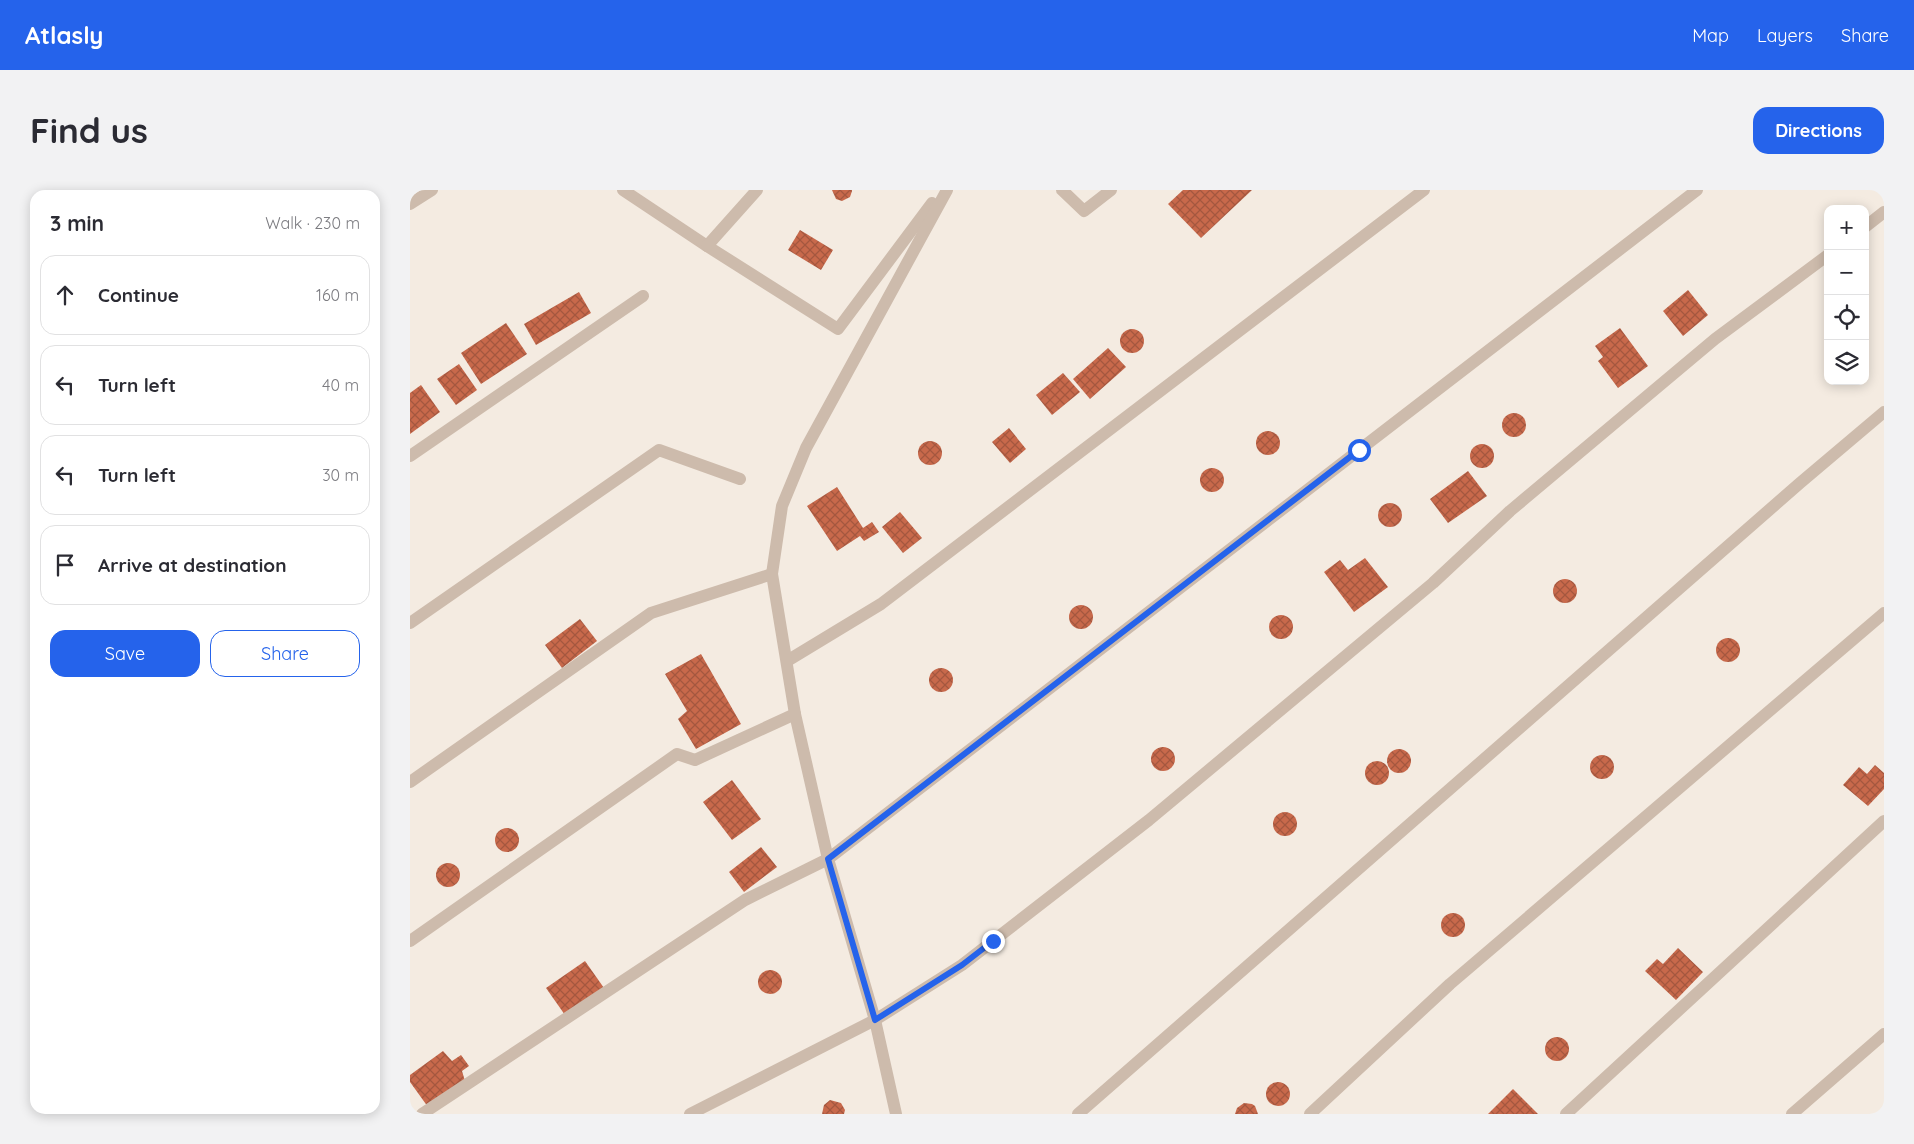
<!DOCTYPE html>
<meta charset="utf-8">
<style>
body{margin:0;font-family:Quicksand,sans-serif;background:#f2f2f3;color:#2b2b33}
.controls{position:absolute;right:15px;top:15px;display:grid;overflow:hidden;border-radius:10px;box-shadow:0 2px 12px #0003}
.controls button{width:45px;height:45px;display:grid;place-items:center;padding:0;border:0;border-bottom:1px solid #e1e1e2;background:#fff;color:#2b2b33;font:25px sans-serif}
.stop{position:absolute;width:15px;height:15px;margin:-11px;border:4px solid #2563eb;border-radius:50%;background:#fff}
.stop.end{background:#2563eb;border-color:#fff;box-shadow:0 1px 5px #0008}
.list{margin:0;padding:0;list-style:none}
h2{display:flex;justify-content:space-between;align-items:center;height:65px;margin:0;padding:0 20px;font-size:21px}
h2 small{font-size:16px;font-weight:400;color:#7c7c81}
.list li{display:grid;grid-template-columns:32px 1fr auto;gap:15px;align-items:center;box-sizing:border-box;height:80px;margin:0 10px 10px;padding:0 10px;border:1px solid #e1e1e2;border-radius:15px}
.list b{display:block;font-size:19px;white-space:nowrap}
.list em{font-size:16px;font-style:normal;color:#7c7c81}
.actions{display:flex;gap:10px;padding:15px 20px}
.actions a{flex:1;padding:11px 0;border:1px solid #2563eb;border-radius:15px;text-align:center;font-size:18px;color:#2563eb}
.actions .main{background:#2563eb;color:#fff}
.icon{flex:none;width:28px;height:28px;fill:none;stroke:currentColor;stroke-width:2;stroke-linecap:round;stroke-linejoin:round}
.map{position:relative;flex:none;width:1474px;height:924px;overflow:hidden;border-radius:15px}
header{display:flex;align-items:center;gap:30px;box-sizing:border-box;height:70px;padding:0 25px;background:#2563eb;color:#fff}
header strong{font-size:24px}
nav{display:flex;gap:28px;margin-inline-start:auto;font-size:18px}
.intro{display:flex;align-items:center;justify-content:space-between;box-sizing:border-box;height:120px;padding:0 30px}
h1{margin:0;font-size:35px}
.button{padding:12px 22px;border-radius:15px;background:#2563eb;color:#fff;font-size:18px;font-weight:700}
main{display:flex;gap:30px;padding:0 30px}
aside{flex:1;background:#fff;border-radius:15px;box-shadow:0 2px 12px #0003}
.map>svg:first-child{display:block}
.building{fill:url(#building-cross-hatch)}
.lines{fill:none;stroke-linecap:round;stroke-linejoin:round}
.minor{stroke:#cdbbac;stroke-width:12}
.route{stroke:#2563eb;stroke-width:6}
</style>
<header>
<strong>Atlasly</strong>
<nav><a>Map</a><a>Layers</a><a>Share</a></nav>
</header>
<div class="intro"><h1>Find us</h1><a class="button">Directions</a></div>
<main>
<aside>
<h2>3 min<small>Walk · 230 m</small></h2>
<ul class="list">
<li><svg class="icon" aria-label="ahead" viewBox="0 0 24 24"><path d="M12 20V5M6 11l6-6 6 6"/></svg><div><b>Continue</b></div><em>160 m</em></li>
<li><svg class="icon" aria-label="left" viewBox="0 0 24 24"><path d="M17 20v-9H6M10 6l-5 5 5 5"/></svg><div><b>Turn left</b></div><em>40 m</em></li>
<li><svg class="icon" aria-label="left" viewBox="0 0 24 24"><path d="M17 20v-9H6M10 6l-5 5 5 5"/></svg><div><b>Turn left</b></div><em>30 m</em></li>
<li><svg class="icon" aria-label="arrive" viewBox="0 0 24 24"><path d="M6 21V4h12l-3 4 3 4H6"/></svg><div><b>Arrive at destination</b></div></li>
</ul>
<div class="actions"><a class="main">Save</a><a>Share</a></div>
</aside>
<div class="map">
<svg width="1474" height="924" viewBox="0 0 1474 924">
<defs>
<pattern id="building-cross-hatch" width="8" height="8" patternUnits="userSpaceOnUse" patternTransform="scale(1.25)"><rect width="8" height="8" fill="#c8694b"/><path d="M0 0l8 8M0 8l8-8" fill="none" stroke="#a4573f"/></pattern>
</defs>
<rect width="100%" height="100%" fill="#f4ebe1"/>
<g class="building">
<polygon points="422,0 442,0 442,1 440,7 432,11 426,9"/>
<polygon points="773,0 842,0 791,48 758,14"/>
<polygon points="390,40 423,60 411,80 378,60"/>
<polygon points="1278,100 1298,125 1273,146 1253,121"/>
<polygon points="169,102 181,123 126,155 114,134"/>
<polygon points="96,133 117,164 71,194 51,163"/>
<polygon points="1210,138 1238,176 1208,198 1188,171 1193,167 1185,156"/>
<circle cx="722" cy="151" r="12"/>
<polygon points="698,158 716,177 680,209 663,189"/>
<polygon points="49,174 67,200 46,215 27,189"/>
<polygon points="653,183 670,202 642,225 626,205"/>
<polygon points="11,195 30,222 0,244 0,203"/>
<circle cx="1104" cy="235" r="12"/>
<polygon points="599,238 616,259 600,273 582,252"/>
<circle cx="858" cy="253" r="12"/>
<circle cx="520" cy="263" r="12"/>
<circle cx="1072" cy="266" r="12"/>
<circle cx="802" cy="290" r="12"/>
<polygon points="1058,281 1077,306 1038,333 1020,309"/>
<polygon points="427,297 453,338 462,332 469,342 454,351 450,346 427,361 397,316"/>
<circle cx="980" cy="325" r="12"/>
<polygon points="490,322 512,348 493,363 472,337"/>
<polygon points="955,368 978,397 944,422 914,382 930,370 938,380"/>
<circle cx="1155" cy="401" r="12"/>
<circle cx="671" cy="427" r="12"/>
<circle cx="871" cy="437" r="12"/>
<polygon points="170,429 187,451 152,478 135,455"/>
<circle cx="1318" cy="460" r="12"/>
<polygon points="291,464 331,534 286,559 268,529 277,521 255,484"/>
<circle cx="531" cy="490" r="12"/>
<circle cx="753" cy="569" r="12"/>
<circle cx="989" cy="571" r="12"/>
<circle cx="1192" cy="577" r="12"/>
<circle cx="967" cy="583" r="12"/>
<polygon points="1465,575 1474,583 1474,599 1458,616 1433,595 1449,577 1457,584"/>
<polygon points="322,590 351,629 322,650 293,612"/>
<circle cx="875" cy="634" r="12"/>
<circle cx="97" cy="650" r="12"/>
<polygon points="351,657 367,677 334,702 319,682"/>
<circle cx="38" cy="685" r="12"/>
<circle cx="1043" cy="735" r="12"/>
<polygon points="1268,758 1293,782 1266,810 1235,781 1247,769 1253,774"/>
<polygon points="175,771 194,798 155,825 136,798"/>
<circle cx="360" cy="792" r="12"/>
<circle cx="1147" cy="859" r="12"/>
<polygon points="33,861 42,871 51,865 59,876 52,881 55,891 18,917 0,892 0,885"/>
<circle cx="868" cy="904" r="12"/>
<polygon points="1103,899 1128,924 1078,924"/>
<polygon points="420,910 431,913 435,920 434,924 412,924 414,915"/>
<polygon points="834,913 842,914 845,916 848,924 825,924 827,918"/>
</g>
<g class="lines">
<g class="minor">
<polyline points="213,0 297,56 428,139 522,13"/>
<polyline points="652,0 674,21 701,0"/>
<polyline points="0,14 22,0"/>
<polyline points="1455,37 1474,22"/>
<polyline points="297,56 347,0"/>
<polyline points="0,266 233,106"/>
<polyline points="0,433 249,260 330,289"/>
<polyline points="377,471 471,414 1014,0"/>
<polyline points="0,592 241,423 362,384"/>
<polyline points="0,751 267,564 285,570 385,524"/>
<polyline points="12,924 335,710 418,669 1287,0"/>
<polyline points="280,924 465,830 552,775 739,630 1023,393 1100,321 1305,149 1418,65"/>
<polyline points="486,924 465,830 418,669 385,524 362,384 372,316 396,258 537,0"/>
<polyline points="668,924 1390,293 1474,222"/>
<polyline points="900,924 1040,794 1474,423"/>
<polyline points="1156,924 1474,631"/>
<polyline points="1382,924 1474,844"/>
</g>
</g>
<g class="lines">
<polyline class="route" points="583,751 552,775 465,830 418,669 949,260"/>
</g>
</svg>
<div class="controls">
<button>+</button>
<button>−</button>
<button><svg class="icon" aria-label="locate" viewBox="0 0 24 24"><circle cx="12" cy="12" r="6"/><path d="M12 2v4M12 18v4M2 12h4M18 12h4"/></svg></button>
<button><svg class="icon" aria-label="layers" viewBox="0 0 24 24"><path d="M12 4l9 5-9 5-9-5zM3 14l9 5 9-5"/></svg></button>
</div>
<div class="stop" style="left:949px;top:260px"></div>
<div class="stop end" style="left:583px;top:751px"></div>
</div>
</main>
